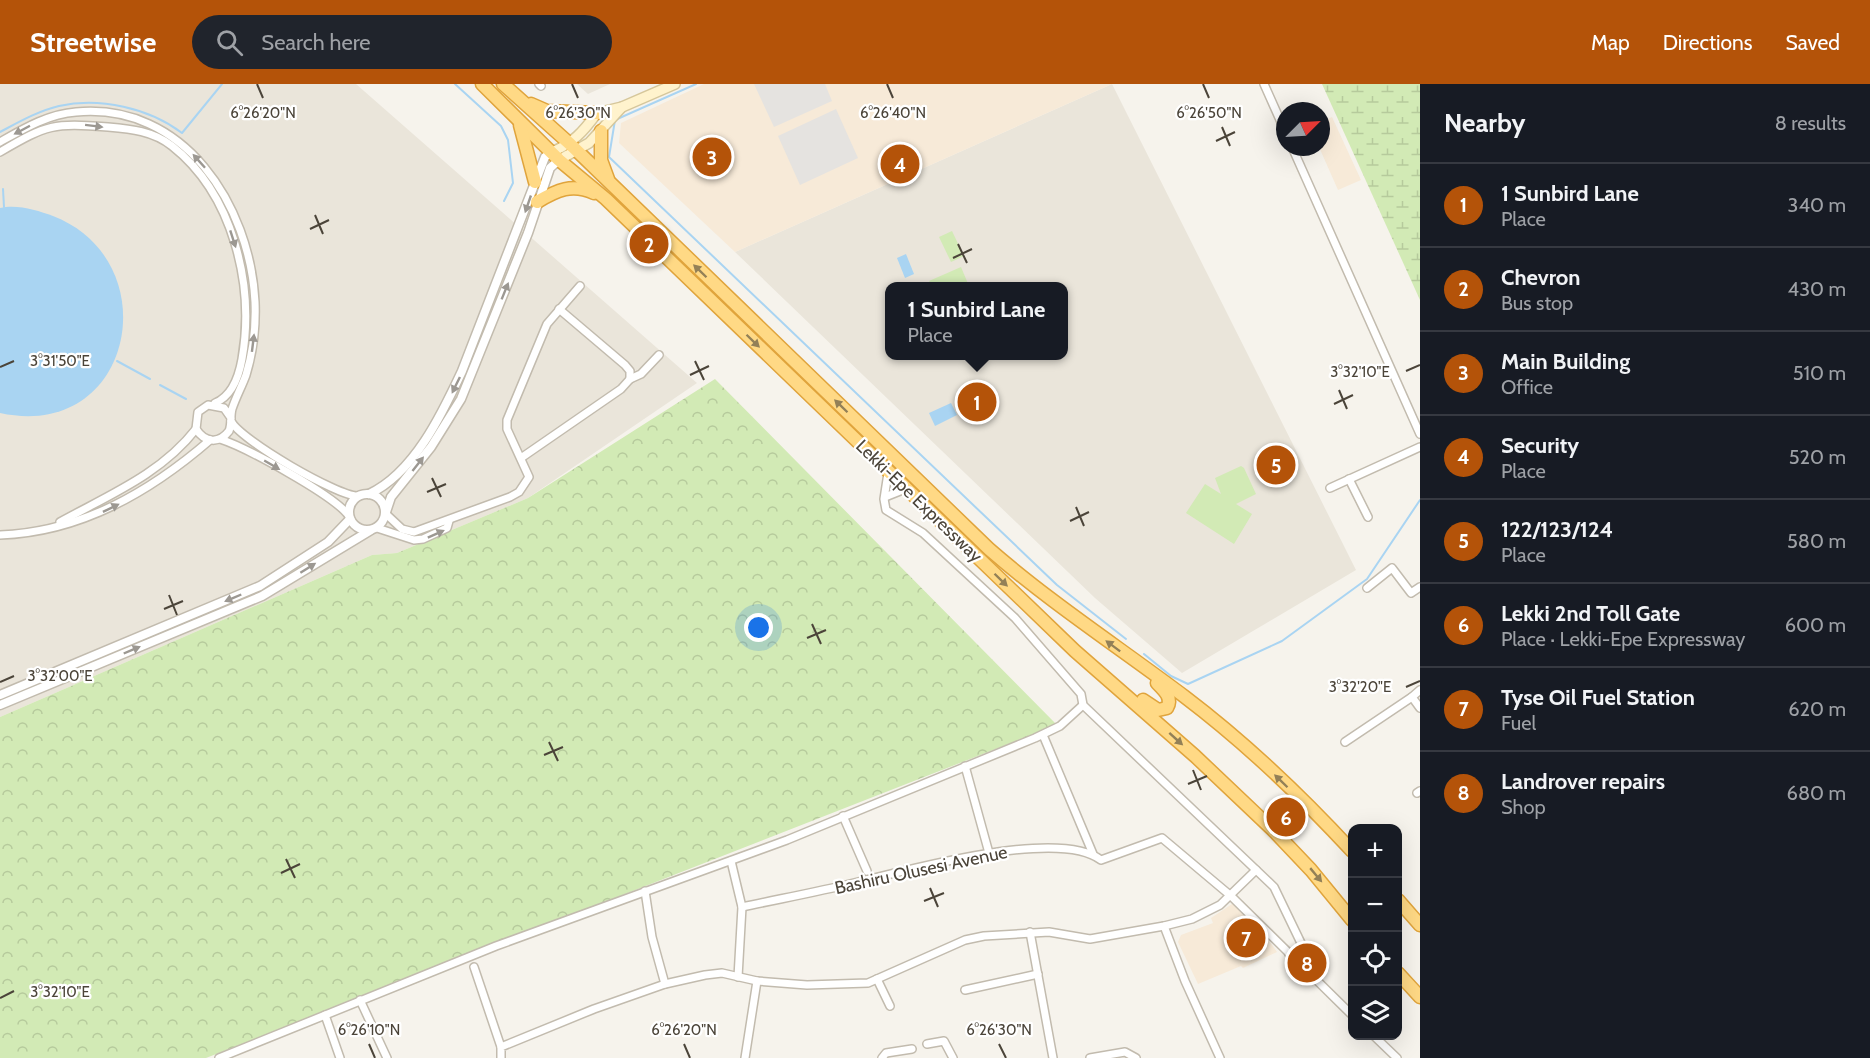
<!DOCTYPE html>
<meta charset="utf-8">
<style>
body{margin:0;font-family:Cabin,sans-serif;background:#20242c;color:#f1f3f6}
.controls{position:absolute;right:18px;bottom:18px;display:grid;overflow:hidden;border-radius:12px;box-shadow:0 6px 24px #0002}
.controls button{width:54px;height:54px;display:grid;place-items:center;padding:0;border:0;border-bottom:2px solid #363941;background:#171b24;color:#f1f3f6;font:30px sans-serif}
.compass{position:absolute;left:1276px;top:18px;width:54px;height:54px;border-radius:50%;background:#171b24;box-shadow:0 6px 24px #0002;rotate:66deg}
.you{position:absolute;left:759px;top:544px;width:21px;height:21px;margin:-15px;border:4px solid #fff;border-radius:50%;background:#1a73e8;box-shadow:0 0 0 9px #1a73e833}
.badge{display:grid;place-items:center;width:39px;height:39px;border-radius:50%;background:#b45309;color:#fff;font-size:20px;font-weight:700}
.pin{position:absolute;translate:-50% -50%;border:3px solid #fff;box-shadow:0 2px 6px #0006}
.popup{position:absolute;left:885px;top:198px;width:183px;height:78px;box-sizing:border-box;display:grid;place-content:center;border-radius:12px;background:#171b24;filter:drop-shadow(0 2px 4px #0005);font-size:20px;white-space:nowrap;color:#9ea1a6}
.popup b{font-size:22px;color:#f1f3f6}
.popup::after{content:'';position:absolute;left:50%;top:100%;margin-left:-12px;border:12px solid transparent;border-top-color:#171b24}
.list{margin:0;padding:0;list-style:none}
h2{display:flex;justify-content:space-between;align-items:center;height:78px;margin:0;padding:0 24px;font-size:26px}
h2 small{font-size:20px;font-weight:400;color:#9ea1a6}
.list li{display:grid;grid-template-columns:39px 1fr auto;gap:18px;align-items:center;box-sizing:border-box;height:84px;padding:0 24px;border-top:2px solid #363941}
.list b{display:block;font-size:22px;white-space:nowrap}
.list p{margin:0;font-size:20px;white-space:nowrap;color:#9ea1a6}
.list em{font-size:20px;font-style:normal;color:#9ea1a6}
.icon{flex:none;width:33px;height:33px;fill:none;stroke:currentColor;stroke-width:2;stroke-linecap:round;stroke-linejoin:round}
.map{position:relative;flex:none;width:1420px;height:974px;overflow:hidden}
header{display:flex;align-items:center;gap:36px;box-sizing:border-box;height:84px;padding:0 30px;background:#b45309;color:#fff}
header strong{font-size:28px}
nav{display:flex;gap:33px;margin-inline-start:auto;font-size:21px}
.search{width:420px;height:54px;background:#20242c;display:flex;align-items:center;gap:15px;box-sizing:border-box;padding:0 21px;border-radius:33px;color:#9ea1a6;font-size:22px}
main{display:flex}
aside{flex:1;background:#171b24}
.map>svg:first-child{display:block}
.residential{fill:#eae5da;fill-rule:evenodd}
.commercial{fill:#f7ead8}
.green{fill:#d2eab5}
.wetland{fill:url(#wetland-marsh)}
.park{fill:url(#park-crowns)}
.parking{fill:#e5e3e0}
.water{fill:#a9d4f2}
.lines{fill:none;stroke-linecap:round;stroke-linejoin:round}
.stream{stroke:#a9d4f2;stroke-width:2}
.minor-casing{stroke:#c2bbae;stroke-width:10}
.tertiary-casing{stroke:#c2bbae;stroke-width:11}
.secondary-casing{stroke:#d6c79b;stroke-width:12}
.trunk-casing{stroke:#e0a43c;stroke-width:15}
.minor{stroke:#fff;stroke-width:7}
.tertiary{stroke:#fff;stroke-width:8}
.secondary{stroke:#fff3cd;stroke-width:9}
.trunk{stroke:#ffd985;stroke-width:12}
.oneway{fill:#9c9892}
.oneway2{fill:#938057}
.ticks{fill:none;stroke:#4b4439;stroke-width:2}
.labels{text-anchor:middle;stroke-width:4.5;stroke-linejoin:round;paint-order:stroke}
.street-label{font-size:18px;fill:#4b4439;stroke:#fff}
.ticks-label{font-size:15px;text-anchor:middle;fill:#4b4439;stroke:#fff;stroke-width:4.5;stroke-linejoin:round;paint-order:stroke}
</style>
<header>
<strong>Streetwise</strong>
<div class="search"><svg class="icon" aria-label="search" viewBox="0 0 24 24"><circle cx="10" cy="10" r="6"/><path d="M15 15l6 6"/></svg>Search here</div>
<nav><a>Map</a><a>Directions</a><a>Saved</a></nav>
</header>
<main>
<div class="map">
<svg width="1420" height="974" viewBox="0 0 1420 974">
<defs>
<pattern id="wetland-marsh" width="20" height="14" patternUnits="userSpaceOnUse" patternTransform="scale(1.5)"><rect width="20" height="14" fill="#d2eab5"/><path d="M1 5h8M5 5V1M11 12h8M15 12V8" fill="none" stroke="#b6ca9c"/></pattern>
<pattern id="park-crowns" width="20" height="18" patternUnits="userSpaceOnUse" patternTransform="scale(1.5)"><rect width="20" height="18" fill="#d2eab5"/><path d="M2 6a3 3 0 1 1 6 0M12 15a3 3 0 1 1 6 0" fill="none" stroke="#b6ca9c"/></pattern>
</defs>
<rect width="100%" height="100%" fill="#f6f3ec"/>
<g class="residential">
<polygon points="0,0 356,0 697,299 528,414 397,469 372,471 0,633"/>
<polygon points="577,0 610,0 588,10"/>
<path d="M1112,0L1356,486L1182,589L1095,514L735,168ZM890,202H1064V272H890Z"/>
</g>
<g class="commercial">
<polygon points="704,0 1112,0 735,168 619,59 621,39"/>
<polygon points="1332,33 1361,96 1338,106 1319,63 1321,63 1321,38"/>
<polygon points="1235,818 1258,841 1277,868 1243,884 1241,882 1198,900 1178,858 1181,851 1213,839 1211,834"/>
</g>
<g class="green">
<polygon points="952,147 964,172 951,178 939,153"/>
<polygon points="961,183 969,202 932,202 929,197"/>
<polygon points="1241,382 1244,384 1256,410 1236,420 1252,430 1234,460 1186,429 1205,400 1221,410 1215,394"/>
</g>
<polygon class="wetland" points="1322,0 1420,0 1420,216"/>
<polygon class="park" points="715,295 1057,641 206,974 0,974 0,633 372,471 397,469 528,414"/>
<g class="parking">
<polygon points="754,0 825,0 832,17 774,43"/>
<polygon points="836,25 858,74 800,101 778,52"/>
</g>
<g class="water">
<path d="M0,124C17,120 37,126 53,132C169,177 134,358 0,329Z"/>
<polygon points="906,170 914,190 905,194 897,174"/>
<polygon points="951,319 957,331 935,342 929,329"/>
</g>
<g class="lines">
<g class="stream">
<polyline points="455,0 501,42 508,56 513,99 504,117"/>
<polyline points="696,0 615,36 609,73 1057,501 1126,555"/>
<path d="M0,48C19,38 38,27 59,22C100,13 149,24 182,49L222,0"/>
<polyline points="3,105 4,123"/>
<polyline points="117,277 150,295"/>
<polyline points="160,301 186,315"/>
<polyline points="1144,570 1171,592 1188,600 1282,557 1367,495 1420,416"/>
</g>
<g class="minor-casing">
<g id="minor">
<polyline points="539,0 541,2"/>
<polyline points="1264,0 1285,47"/>
<path d="M0,58C23,45 48,30 76,28C184,18 250,121 255,218C256,243 253,268 246,291C242,302 236,313 232,325C230,332 232,340 229,347C219,360 205,359 196,345L198,328L208,321L224,324L231,334"/>
<polyline points="1292,63 1420,350"/>
<path d="M0,68C48,40 53,39 108,43C131,45 153,47 172,62C233,110 255,201 242,275C239,292 232,312 215,319"/>
<polyline points="630,295 641,290 659,271"/>
<path d="M231,337C240,356 339,413 358,412"/>
<path d="M220,355C245,363 334,411 349,432"/>
<polyline points="521,374 621,305 630,295 630,287 625,281 559,225"/>
<polyline points="888,389 884,415 886,426 923,449 1015,534 1081,610 1083,621 1274,803 1301,859 1300,864 1289,870"/>
<polyline points="1349,395 1368,433"/>
<polyline points="1330,404 1420,363"/>
<polyline points="885,413 905,405"/>
<polyline points="386,430 402,445 414,448 510,413 519,408 529,393 507,345 507,336 547,240 580,202"/>
<path d="M60,438C109,411 161,390 196,345"/>
<polyline points="377,444 414,456 423,455 447,444 449,437"/>
<path d="M0,451C81,448 150,408 210,356"/>
<polyline points="1367,504 1392,484 1411,509 1420,503"/>
<polyline points="1420,606 1412,613 1420,624"/>
<polyline points="1043,651 1093,770"/>
<polyline points="1345,658 1412,613"/>
<polyline points="965,682 989,769"/>
<polyline points="1417,709 1420,707"/>
<polyline points="843,732 867,787"/>
<polyline points="731,777 742,823 738,893"/>
<polyline points="645,807 652,853 665,900"/>
<path d="M742,823C779,815 817,808 854,799C906,787 1058,743 1101,776L1162,754L1231,812L1352,931"/>
<polyline points="1164,842 1185,897 1220,974"/>
<polyline points="1030,848 1053,974"/>
<polyline points="474,883 501,963"/>
<polyline points="877,895 890,922"/>
<polyline points="965,906 1038,890"/>
<polyline points="360,916 387,974"/>
<polyline points="325,931 340,974"/>
<polyline points="1374,952 1397,974"/>
<polyline points="927,960 944,957 953,974"/>
<polyline points="219,974 496,862 787,756 1035,654 1060,642 1083,621"/>
<polyline points="501,974 501,963 594,925 665,900 705,891 722,889 757,897 807,901 868,899 965,856 984,852 1049,848 1090,855 1164,842 1192,835 1220,821 1256,786"/>
<polyline points="745,974 757,897"/>
<polyline points="882,974 886,969 912,965"/>
<polyline points="1090,974 1125,968 1136,974"/>
</g>
</g>
<g class="tertiary-casing">
<g id="tertiary">
<circle cx="367" cy="428" r="18"/>
<path d="M369,410C414,389 442,330 462,287L545,73L552,68"/>
<polyline points="386,428 391,413 431,363 461,315 528,149 550,84 559,76"/>
<polyline points="0,611 260,502 328,458 350,435"/>
<polyline points="0,621 262,512 371,446"/>
</g>
</g>
<g class="secondary-casing">
<g id="secondary">
<path d="M552,68C573,59 583,48 597,29L622,23L675,0"/>
<polyline points="559,76 589,59 622,23"/>
</g>
</g>
<g class="trunk-casing">
<g id="trunk">
<polyline points="482,0 559,76 606,115 1075,567 1195,672 1273,746 1311,786 1352,836"/>
<path d="M503,0L570,60L989,465C1051,519 1120,564 1185,613C1243,657 1303,714 1352,767"/>
<polyline points="531,20 547,27 597,29"/>
<polyline points="520,41 535,98"/>
<polyline points="601,47 601,76 608,95"/>
<path d="M537,118C557,106 572,99 594,109"/>
<path d="M1143,616L1158,626L1167,624C1173,614 1164,606 1157,599"/>
<polyline points="1398,816 1420,841"/>
<polyline points="1398,889 1420,913"/>
</g>
</g>
<use href="#minor" class="minor"/>
<use href="#tertiary" class="tertiary"/>
<use href="#secondary" class="secondary"/>
<use href="#trunk" class="trunk"/>
</g>
<defs><path id="oneway-solid" d="M-6-.8H1V-3.2L6.5 0L1 3.2V.8H-6Z" transform="scale(1.5)"/></defs>
<g class="oneway">
<use href="#oneway-solid" transform="translate(94 42) rotate(7)"/>
<use href="#oneway-solid" transform="translate(22 46) rotate(152)"/>
<use href="#oneway-solid" transform="translate(199 77) rotate(-132)"/>
<use href="#oneway-solid" transform="translate(528 120) rotate(109)"/>
<use href="#oneway-solid" transform="translate(233 155) rotate(72)"/>
<use href="#oneway-solid" transform="translate(505 207) rotate(-68)"/>
<use href="#oneway-solid" transform="translate(253 259) rotate(-83)"/>
<use href="#oneway-solid" transform="translate(456 301) rotate(116)"/>
<use href="#oneway-solid" transform="translate(418 380) rotate(-52)"/>
<use href="#oneway-solid" transform="translate(272 381) rotate(30)"/>
<use href="#oneway-solid" transform="translate(111 424) rotate(-26)"/>
<use href="#oneway-solid" transform="translate(436 450) rotate(-24)"/>
<use href="#oneway-solid" transform="translate(308 484) rotate(-32)"/>
<use href="#oneway-solid" transform="translate(233 514) rotate(157)"/>
<use href="#oneway-solid" transform="translate(132 566) rotate(-23)"/>
</g>
<g class="oneway2">
<use href="#oneway-solid" transform="translate(700 187) rotate(-136)"/>
<use href="#oneway-solid" transform="translate(753 257) rotate(44)"/>
<use href="#oneway-solid" transform="translate(841 322) rotate(-136)"/>
<use href="#oneway-solid" transform="translate(1001 496) rotate(44)"/>
<use href="#oneway-solid" transform="translate(1113 562) rotate(-143)"/>
<use href="#oneway-solid" transform="translate(1176 655) rotate(42)"/>
<use href="#oneway-solid" transform="translate(1281 697) rotate(-136)"/>
<use href="#oneway-solid" transform="translate(1316 791) rotate(50)"/>
</g>
<path class="ticks" d="M257,0L263,14M572,0L578,14M887,0L893,14M1203,0L1209,14M1222,43L1230,62M1216,57L1235,48M315,131L323,150M310,145L329,136M958,160L967,179M953,174L972,165M695,277L704,296M0,283L14,277M1406,287L1420,281M690,291L709,282M1339,306L1347,325M1334,320L1353,311M432,394L441,413M427,408L446,400M1076,423L1084,442M1070,437L1089,428M169,511L177,531M164,525L183,517M812,540L821,560M807,554L826,546M0,598L14,592M1406,603L1420,597M549,658L558,677M544,671L563,663M1193,686L1201,706M1188,700L1207,692M286,775L295,794M281,789L300,780M930,804L938,823M924,817L944,809M0,914L14,907M369,960L375,974M684,960L690,974M999,960L1006,974"/>
<g class="labels">
<g class="street-label">
<text transform="translate(919 417) rotate(44)" y="6">Lekki-Epe Expressway</text>
<text transform="translate(921 786) rotate(-12)" y="6">Bashiru Olusesi Avenue</text>
</g>
</g>
<g class="ticks-label">
<text x="263" y="34">6°26'20"N</text>
<text x="578" y="34">6°26'30"N</text>
<text x="893" y="34">6°26'40"N</text>
<text x="1209" y="34">6°26'50"N</text>
<text x="60" y="282">3°31'50"E</text>
<text x="1360" y="293">3°32'10"E</text>
<text x="60" y="597">3°32'00"E</text>
<text x="1360" y="608">3°32'20"E</text>
<text x="60" y="913">3°32'10"E</text>
<text x="369" y="951">6°26'10"N</text>
<text x="684" y="951">6°26'20"N</text>
<text x="999" y="951">6°26'30"N</text>
</g>
</svg>
<div class="controls">
<button>+</button>
<button>−</button>
<button><svg class="icon" aria-label="locate" viewBox="0 0 24 24"><circle cx="12" cy="12" r="6"/><path d="M12 2v4M12 18v4M2 12h4M18 12h4"/></svg></button>
<button><svg class="icon" aria-label="layers" viewBox="0 0 24 24"><path d="M12 4l9 5-9 5-9-5zM3 14l9 5 9-5"/></svg></button>
</div>
<svg class="compass" viewBox="-18 -18 36 36"><path d="M0-13l5 13h-10z" fill="#e53935"/><path d="M0 13l5-13h-10z" fill="#9ea1a6"/></svg>
<div class="you"></div>
<div class="pin badge" style="left:977px;top:318px">1</div>
<div class="popup"><b>1 Sunbird Lane</b>Place</div>
<div class="pin badge" style="left:649px;top:160px">2</div>
<div class="pin badge" style="left:712px;top:73px">3</div>
<div class="pin badge" style="left:900px;top:80px">4</div>
<div class="pin badge" style="left:1276px;top:381px">5</div>
<div class="pin badge" style="left:1286px;top:733px">6</div>
<div class="pin badge" style="left:1246px;top:854px">7</div>
<div class="pin badge" style="left:1307px;top:879px">8</div>
</div>
<aside>
<h2>Nearby<small>8 results</small></h2>
<ul class="list">
<li><span class="badge">1</span><div><b>1 Sunbird Lane</b><p>Place</p></div><em>340 m</em></li>
<li><span class="badge">2</span><div><b>Chevron</b><p>Bus stop</p></div><em>430 m</em></li>
<li><span class="badge">3</span><div><b>Main Building</b><p>Office</p></div><em>510 m</em></li>
<li><span class="badge">4</span><div><b>Security</b><p>Place</p></div><em>520 m</em></li>
<li><span class="badge">5</span><div><b>122/123/124</b><p>Place</p></div><em>580 m</em></li>
<li><span class="badge">6</span><div><b>Lekki 2nd Toll Gate</b><p>Place · Lekki-Epe Expressway</p></div><em>600 m</em></li>
<li><span class="badge">7</span><div><b>Tyse Oil Fuel Station</b><p>Fuel</p></div><em>620 m</em></li>
<li><span class="badge">8</span><div><b>Landrover repairs</b><p>Shop</p></div><em>680 m</em></li>
</ul>
</aside>
</main>
